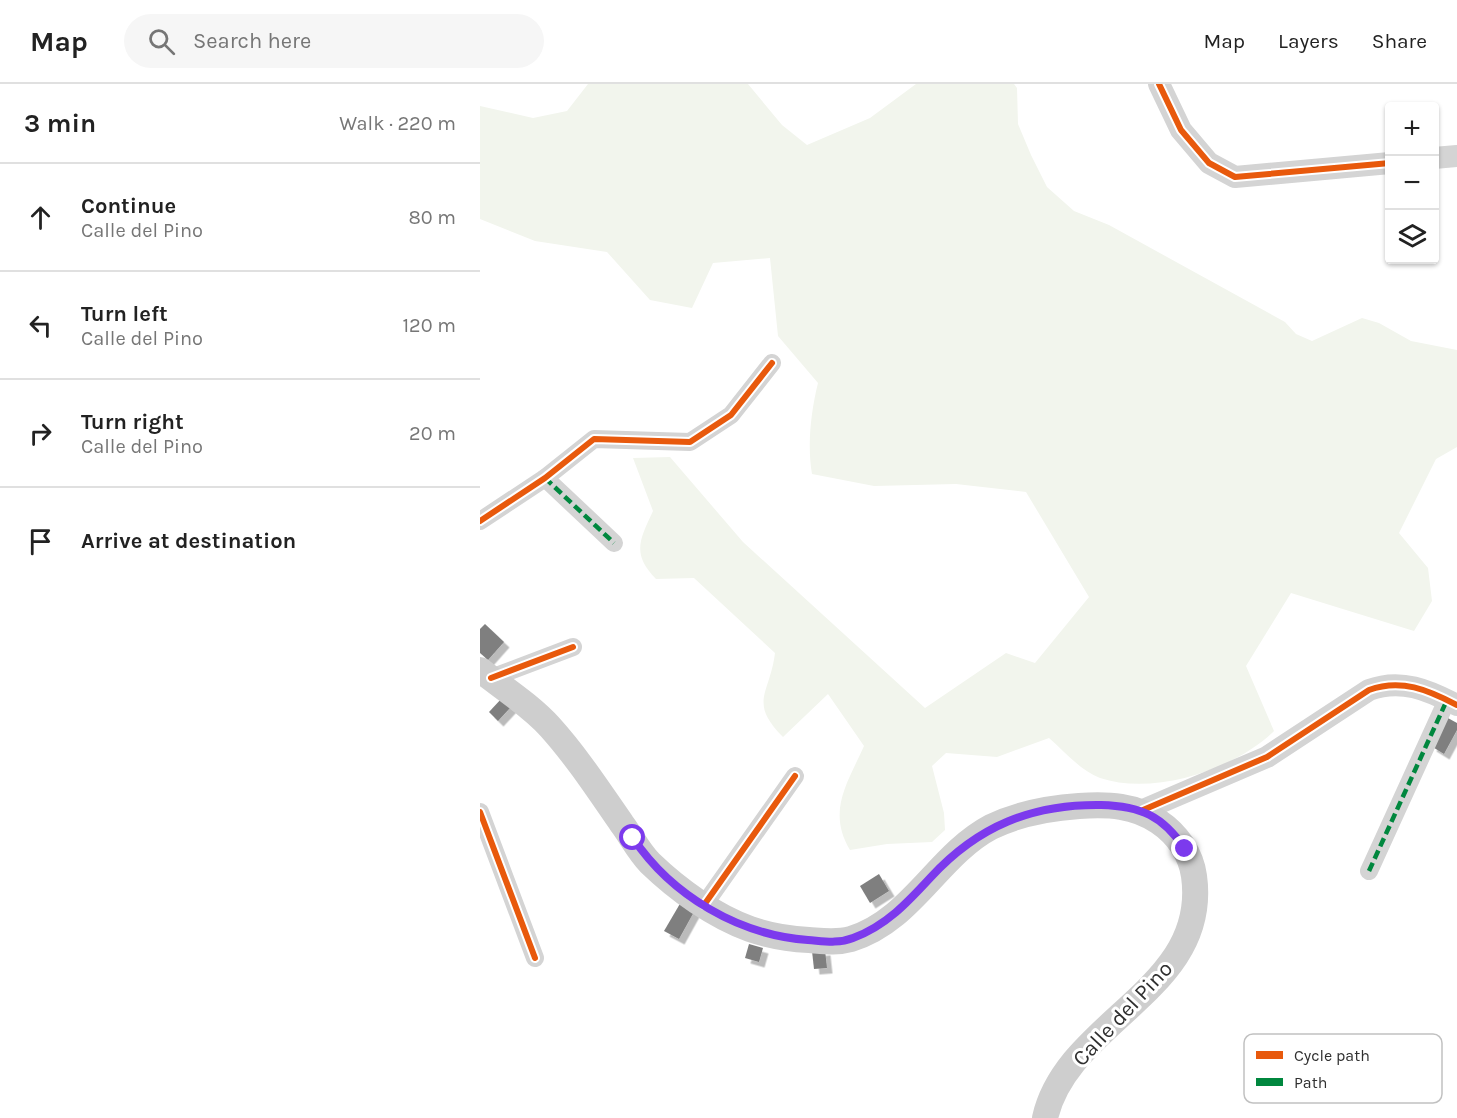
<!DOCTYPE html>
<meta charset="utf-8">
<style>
body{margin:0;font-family:Karla,sans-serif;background:#f6f6f6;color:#222}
.controls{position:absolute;right:18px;top:18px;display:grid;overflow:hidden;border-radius:6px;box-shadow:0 2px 4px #0004}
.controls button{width:54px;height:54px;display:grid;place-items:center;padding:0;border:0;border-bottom:2px solid #e0e0e0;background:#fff;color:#222;font:30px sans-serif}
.stop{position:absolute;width:18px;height:18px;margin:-14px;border:4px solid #7c3aed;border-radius:50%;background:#fff}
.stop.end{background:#7c3aed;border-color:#fff;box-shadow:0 2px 6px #0008}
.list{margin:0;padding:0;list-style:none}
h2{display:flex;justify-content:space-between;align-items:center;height:78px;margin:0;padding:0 24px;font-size:26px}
h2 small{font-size:20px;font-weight:400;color:#767676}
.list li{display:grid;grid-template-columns:39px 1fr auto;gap:18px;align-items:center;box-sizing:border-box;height:108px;padding:0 24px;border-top:2px solid #e0e0e0}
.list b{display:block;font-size:22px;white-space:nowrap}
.list p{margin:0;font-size:20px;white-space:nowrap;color:#767676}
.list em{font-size:20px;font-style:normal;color:#767676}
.icon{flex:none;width:33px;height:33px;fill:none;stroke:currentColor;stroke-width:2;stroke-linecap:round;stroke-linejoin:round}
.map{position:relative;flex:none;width:977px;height:1034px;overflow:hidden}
header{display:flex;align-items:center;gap:36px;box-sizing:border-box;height:84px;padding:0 30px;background:#fff;border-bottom:2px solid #e0e0e0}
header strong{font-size:28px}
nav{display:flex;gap:33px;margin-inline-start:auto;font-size:21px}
.search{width:420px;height:54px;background:#f6f6f6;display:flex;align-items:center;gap:15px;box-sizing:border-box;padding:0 21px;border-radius:33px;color:#767676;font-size:22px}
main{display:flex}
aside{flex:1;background:#fff}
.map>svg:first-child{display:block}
.green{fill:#f2f5ed}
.building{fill:#7f7f7f;filter:url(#shadow)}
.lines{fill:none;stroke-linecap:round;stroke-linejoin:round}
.minor{stroke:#d4d4d4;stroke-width:18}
.tertiary{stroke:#d4d4d4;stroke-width:22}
.secondary{stroke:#cecece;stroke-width:26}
.quiet{stroke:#00873e;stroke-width:4.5;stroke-dasharray:9 4.5;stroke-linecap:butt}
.cycleway-casing{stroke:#fff;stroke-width:10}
.cycleway{stroke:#e8590c;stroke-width:6}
.route{stroke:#7c3aed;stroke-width:8}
.labels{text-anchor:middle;stroke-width:6;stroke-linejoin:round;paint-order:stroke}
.street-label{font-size:22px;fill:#303030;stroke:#fff}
.key{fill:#fff;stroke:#c1c1c1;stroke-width:1.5}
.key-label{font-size:16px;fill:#303030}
</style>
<header>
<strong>Map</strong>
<div class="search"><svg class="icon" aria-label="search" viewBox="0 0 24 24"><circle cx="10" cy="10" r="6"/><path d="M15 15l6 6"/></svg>Search here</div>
<nav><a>Map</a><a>Layers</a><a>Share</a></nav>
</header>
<main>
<aside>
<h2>3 min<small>Walk · 220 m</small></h2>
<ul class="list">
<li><svg class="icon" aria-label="ahead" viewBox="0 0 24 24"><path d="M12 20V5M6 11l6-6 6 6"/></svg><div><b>Continue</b><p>Calle del Pino</p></div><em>80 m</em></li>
<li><svg class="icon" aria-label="left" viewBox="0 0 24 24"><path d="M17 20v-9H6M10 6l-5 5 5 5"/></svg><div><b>Turn left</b><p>Calle del Pino</p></div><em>120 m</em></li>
<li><svg class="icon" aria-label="right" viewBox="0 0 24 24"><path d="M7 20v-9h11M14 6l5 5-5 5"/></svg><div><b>Turn right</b><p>Calle del Pino</p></div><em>20 m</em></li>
<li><svg class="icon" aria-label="arrive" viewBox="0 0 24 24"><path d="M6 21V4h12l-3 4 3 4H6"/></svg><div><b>Arrive at destination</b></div></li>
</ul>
</aside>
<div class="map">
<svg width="977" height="1034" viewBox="0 0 977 1034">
<defs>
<filter id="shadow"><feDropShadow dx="5.5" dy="5.5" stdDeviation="0" flood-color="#0004"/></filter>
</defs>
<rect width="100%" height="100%" fill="#fff"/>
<path class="green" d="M108,0H268L302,41L327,61L390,34L436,0H534L537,4L538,40L551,71L567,103L594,127L629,141L805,238L816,250L832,257L882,234L899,239L931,257L977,266V363L956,375L919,449L948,484L952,517L934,547L811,509L766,582L794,647C754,686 674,712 620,694C601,687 584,667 569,654L517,673L466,669L452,682L464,729L465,746L452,758L407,760L370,766C347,727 367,700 384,662L348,610L303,653C268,618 290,610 295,569L214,494L176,495C152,470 159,457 173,427L153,374L190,373L263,458L445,624L526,569L555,579L609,513L546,408L476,400L394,402L332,390C327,361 331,327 338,299L298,252L290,174L233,179L212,224L170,216L127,168L55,157L0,135V22L53,34L87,27Z"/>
<g class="building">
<polygon points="5,540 24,558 8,576 0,569 0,545"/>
<polygon points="22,614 31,623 18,637 9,628"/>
<polygon points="966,633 977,639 977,646 964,670 951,662"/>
<polygon points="399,790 409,807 390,819 380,802"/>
<polygon points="201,818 215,826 199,855 184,847"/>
<polygon points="269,860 283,864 279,878 265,874"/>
<polygon points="345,866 347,884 334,885 332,867"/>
</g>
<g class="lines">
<g class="minor">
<polyline points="65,394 134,459"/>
<polyline points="0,437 65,394 114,355 210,358 251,331 292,279"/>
<polyline points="11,594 93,563"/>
<polyline points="0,728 55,874"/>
<polyline points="889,787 967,616"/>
<polyline points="224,821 315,692"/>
</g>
<g class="tertiary">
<polyline points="679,0 701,46 729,79 755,93 910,79"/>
<polyline points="954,74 977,72"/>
<path d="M663,726L787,673L889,606C921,594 948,606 977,621"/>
</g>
<path class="secondary" d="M0,586C23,604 50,621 70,643C97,673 119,707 142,740C151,752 159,768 170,779C198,806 234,832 270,845C290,852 309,855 329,856C343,857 357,859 371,855C431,837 458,771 511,743C538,730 569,724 599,722C628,720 655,721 679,738C697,750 711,770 714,792C730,906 587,936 565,1034"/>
<g class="quiet">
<polyline points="65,394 134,459"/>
<polyline points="889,787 967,616"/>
</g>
<g class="cycleway-casing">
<g id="cycleway">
<polyline points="679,0 701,46 729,79 755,93 910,79"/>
<polyline points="0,437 65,394 114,355 210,358 251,331 292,279"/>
<polyline points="11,594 93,563"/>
<path d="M663,726L787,673L889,606C921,594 948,606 977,621"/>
<polyline points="0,728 55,874"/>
<polyline points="224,821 315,692"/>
</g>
</g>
<use href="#cycleway" class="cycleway"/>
</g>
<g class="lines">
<path class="route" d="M153,754C192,812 259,851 328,856C343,857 358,860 373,854C406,842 428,818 451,793C498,742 552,720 621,721C661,722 683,732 705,765"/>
</g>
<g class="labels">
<g class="street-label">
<text transform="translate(642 929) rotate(-47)" y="8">Calle del Pino</text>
</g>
</g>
<rect x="764" y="950" width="198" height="69" rx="9" class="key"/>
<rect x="776" y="967" width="27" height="8" fill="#e8590c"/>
<rect x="776" y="994" width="27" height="8" fill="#00873e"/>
<g class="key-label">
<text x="814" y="977">Cycle path</text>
<text x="814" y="1004">Path</text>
</g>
</svg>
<div class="controls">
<button>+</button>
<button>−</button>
<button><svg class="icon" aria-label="layers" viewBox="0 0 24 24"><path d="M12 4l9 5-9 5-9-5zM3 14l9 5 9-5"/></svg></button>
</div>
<div class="stop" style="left:153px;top:754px"></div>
<div class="stop end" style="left:705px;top:765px"></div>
</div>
</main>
